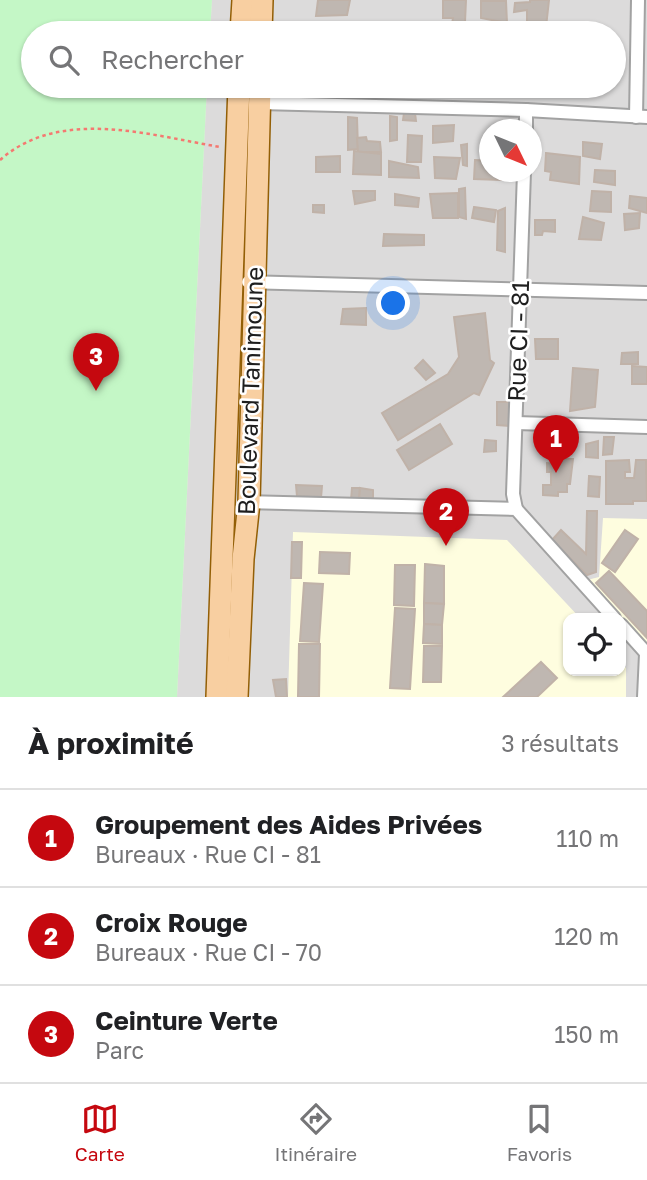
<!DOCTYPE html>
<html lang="fr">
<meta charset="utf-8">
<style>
body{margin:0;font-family:"Golos Text",sans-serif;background:#f6f6f6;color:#202124}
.controls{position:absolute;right:21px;bottom:21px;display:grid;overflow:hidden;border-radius:14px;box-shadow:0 2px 5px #0004}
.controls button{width:63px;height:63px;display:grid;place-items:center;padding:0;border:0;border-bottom:2px solid #e0e0e0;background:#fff;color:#202124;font:35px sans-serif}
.compass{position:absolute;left:479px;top:119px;width:63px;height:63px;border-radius:50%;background:#fff;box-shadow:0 2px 5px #0004;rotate:133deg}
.you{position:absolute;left:394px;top:304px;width:24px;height:24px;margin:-18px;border:5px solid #fff;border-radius:50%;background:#1a73e8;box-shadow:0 0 0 10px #1a73e833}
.badge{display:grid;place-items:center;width:46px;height:46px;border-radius:50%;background:#c5080f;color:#fff;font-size:23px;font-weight:700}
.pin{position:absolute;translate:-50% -58px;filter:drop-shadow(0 2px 4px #0008)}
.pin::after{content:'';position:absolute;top:37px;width:24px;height:21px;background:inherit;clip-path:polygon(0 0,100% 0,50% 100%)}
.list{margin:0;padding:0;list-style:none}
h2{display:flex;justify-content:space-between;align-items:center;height:91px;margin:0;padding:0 28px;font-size:30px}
h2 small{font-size:23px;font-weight:400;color:#757577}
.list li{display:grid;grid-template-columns:46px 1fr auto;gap:21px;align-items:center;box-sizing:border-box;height:98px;padding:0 28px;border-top:2px solid #e0e0e0}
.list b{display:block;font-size:26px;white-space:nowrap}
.list p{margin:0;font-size:23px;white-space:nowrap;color:#757577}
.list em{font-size:23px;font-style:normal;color:#757577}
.icon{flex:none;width:38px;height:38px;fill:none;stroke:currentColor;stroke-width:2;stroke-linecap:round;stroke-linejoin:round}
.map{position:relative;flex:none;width:647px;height:697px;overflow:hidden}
.search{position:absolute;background:#fff;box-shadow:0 2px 5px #0004;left:21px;right:21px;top:21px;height:77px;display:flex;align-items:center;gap:18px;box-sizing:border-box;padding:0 24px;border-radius:38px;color:#757577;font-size:26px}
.sheet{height:385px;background:#fff}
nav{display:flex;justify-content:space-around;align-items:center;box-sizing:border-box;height:98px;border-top:2px solid #e0e0e0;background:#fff;font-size:19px;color:#757577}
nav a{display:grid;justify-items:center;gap:4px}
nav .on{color:#c5080f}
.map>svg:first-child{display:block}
.residential{fill:#dcdbdb;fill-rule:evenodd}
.education{fill:#fefddf}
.park{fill:#c4f7c6}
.building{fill:#bfb7b1;stroke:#c0b2a8;stroke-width:2}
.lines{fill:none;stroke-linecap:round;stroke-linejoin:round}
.minor-casing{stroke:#a2a2a2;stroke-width:16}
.primary-casing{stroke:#935f06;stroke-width:24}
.path{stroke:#f47971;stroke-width:2.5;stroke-dasharray:3.5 3.5;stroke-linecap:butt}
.minor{stroke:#fff;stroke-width:12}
.primary{stroke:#f8cfa1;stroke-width:21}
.labels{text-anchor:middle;stroke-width:5;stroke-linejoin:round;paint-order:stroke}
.street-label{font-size:24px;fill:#1e1e1e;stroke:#fff}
</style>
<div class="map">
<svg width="647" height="697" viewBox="0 0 647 697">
<rect width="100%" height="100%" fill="#efebe5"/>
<path class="residential" d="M212,0H647V697H177L207,86H614V33H210ZM490,130H532V172H490ZM568,618H621V671H568Z"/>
<g class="education">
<polygon points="603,518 647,519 647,645 587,580 599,577"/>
<polygon points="293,532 507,540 580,618 568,618 568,671 621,671 621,662 626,668 626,697 288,697"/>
</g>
<polygon class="park" points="0,0 212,0 210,33 33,33 33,86 207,86 177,697 0,697"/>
<g class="building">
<polygon points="318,0 350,0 347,15 316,16"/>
<polygon points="443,0 466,0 465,22 452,24 453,18 443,18"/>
<polygon points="530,0 549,0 546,27 527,27 527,10 514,12 515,3 530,2"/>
<polygon points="481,1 506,1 507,23 481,18"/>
<polygon points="320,26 345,29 345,33 320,33"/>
<rect x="432" y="86" width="25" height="6"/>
<polygon points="472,86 504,86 504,92 472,91"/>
<polygon points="404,113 415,113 416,121 403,120"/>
<polygon points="390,116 397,117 397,140 390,141"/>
<polygon points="348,117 357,118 358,149 348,150"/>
<polygon points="454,125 453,141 433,143 433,126"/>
<polygon points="408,135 422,136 421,162 407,162"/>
<polygon points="366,137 367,141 380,142 381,152 358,152 357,138"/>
<polygon points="583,142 602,144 600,159 583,156"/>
<polygon points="467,144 467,166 463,165 461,145"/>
<polygon points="354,151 381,154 381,175 353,174"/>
<polygon points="546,153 580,157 579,184 550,180 551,172 545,171"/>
<polygon points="340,156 340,172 316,172 316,157"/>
<polygon points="434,157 460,158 456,179 435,178"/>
<polygon points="475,160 490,161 490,172 501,172 501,180 474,179"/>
<polygon points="389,161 418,167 419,178 389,177"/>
<polygon points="595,170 615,171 615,185 594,182"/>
<polygon points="465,188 466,219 459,217 459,189"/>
<polygon points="353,191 375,191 375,200 355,204"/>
<polygon points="592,191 611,192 611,212 590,211"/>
<polygon points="458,193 458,218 433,218 430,194"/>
<polygon points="395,194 419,198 418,207 395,205"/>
<polygon points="630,196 647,198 647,213 629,208"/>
<polygon points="313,205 324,205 324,213 313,212"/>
<polygon points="474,207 496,210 494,222 472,218"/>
<polygon points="505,208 505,252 497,250 498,211"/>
<polygon points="640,213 639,228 625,230 624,214"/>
<polygon points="583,217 604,223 601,240 579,239"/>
<polygon points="535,220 555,220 555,232 543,231 542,235 535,235"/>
<polygon points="384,234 424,235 424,245 383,246"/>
<polygon points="366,308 366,325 341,324 343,309"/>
<polygon points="485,313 490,360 494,363 479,395 474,393 398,440 382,413 448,374 459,357 454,317"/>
<polygon points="535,339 558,339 558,359 536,359"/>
<polygon points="638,352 638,364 621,364 622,353"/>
<polygon points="423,360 435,373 426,380 415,368"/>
<polygon points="632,366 647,367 647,384 632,384"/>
<polygon points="573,368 598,370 595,407 570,411"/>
<polygon points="497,402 510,402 510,426 497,425"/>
<polygon points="440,424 452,444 409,470 397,450"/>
<polygon points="604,437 614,437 612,454 603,455"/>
<polygon points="485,440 496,441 496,451 484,452"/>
<polygon points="598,441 598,458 586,457 586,444"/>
<polygon points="558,459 573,459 570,484 567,484 567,492 558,492 558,496 543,495 543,485 551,485 551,472 547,472 547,463 557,464"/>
<polygon points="629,460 630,472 625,472 625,478 634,478 636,460 646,460 647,501 633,501 633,504 606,504 606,461"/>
<polygon points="589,476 600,477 599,497 588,496"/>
<polygon points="296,485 322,486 321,498 297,496"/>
<polygon points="352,488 360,488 359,500 351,500"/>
<polygon points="360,488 373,490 373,502 359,500"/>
<polygon points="587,511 597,511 596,572 587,575 552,540 561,530 586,554"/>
<polygon points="625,530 638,539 615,572 602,563"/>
<polygon points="292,542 302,542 301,578 291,578"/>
<polygon points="320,552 350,553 349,574 319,573"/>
<polygon points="425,564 444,566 444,604 424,603"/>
<polygon points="395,565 415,565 414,606 394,605"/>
<polygon points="609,571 647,611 647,638 596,583"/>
<polygon points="304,583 323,584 319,642 300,641"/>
<polygon points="424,603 444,604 442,625 424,624"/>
<polygon points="395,608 415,609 410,689 390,688"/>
<polygon points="424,624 442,625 442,644 423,643"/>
<polygon points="299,644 320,644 319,697 298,697"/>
<polygon points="424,646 442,646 441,682 423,682"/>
<polygon points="541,662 557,678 537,697 503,697"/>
<polygon points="286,679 287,697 276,697 273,680"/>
</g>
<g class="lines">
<g class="minor-casing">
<g id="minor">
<polyline points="260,103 526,110 647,117"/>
<polyline points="636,117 638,0"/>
<polyline points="526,130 526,110"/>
<polyline points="248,282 647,293"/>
<polyline points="516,423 647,427"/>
<polyline points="249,502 516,509 614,618"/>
<polyline points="516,509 513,494 524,172"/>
<polyline points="621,625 647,654"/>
<polyline points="644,697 646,654"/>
</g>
</g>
<g class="primary-casing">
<g id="primary">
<polyline points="241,33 243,0"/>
<polyline points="261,33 262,0"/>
<polyline points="217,697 239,86"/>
<polyline points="237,697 243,559 249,502 260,86"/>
</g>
</g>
<path class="path" d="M0,160C60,107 149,135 220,147"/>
<use href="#minor" class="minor"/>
<use href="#primary" class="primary"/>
</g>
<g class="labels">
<g class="street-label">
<text transform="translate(519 341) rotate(-88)" y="8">Rue CI - 81</text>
<text transform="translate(251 391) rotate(-88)" y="8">Boulevard Tanimoune</text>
</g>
</g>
</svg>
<div class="controls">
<button><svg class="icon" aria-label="locate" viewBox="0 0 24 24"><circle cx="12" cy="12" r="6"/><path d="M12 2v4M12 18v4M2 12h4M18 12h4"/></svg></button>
</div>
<svg class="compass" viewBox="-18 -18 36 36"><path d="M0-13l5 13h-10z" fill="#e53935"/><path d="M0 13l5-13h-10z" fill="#757577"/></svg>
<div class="you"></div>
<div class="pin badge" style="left:556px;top:473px">1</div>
<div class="pin badge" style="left:446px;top:546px">2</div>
<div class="pin badge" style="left:96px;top:391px">3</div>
<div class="search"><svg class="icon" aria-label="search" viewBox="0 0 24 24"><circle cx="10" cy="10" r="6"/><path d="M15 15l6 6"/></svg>Rechercher</div>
</div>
<section class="sheet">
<h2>À proximité<small>3 résultats</small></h2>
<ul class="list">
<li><span class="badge">1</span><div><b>Groupement des Aides Privées</b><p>Bureaux · Rue CI - 81</p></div><em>110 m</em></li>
<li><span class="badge">2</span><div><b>Croix Rouge</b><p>Bureaux · Rue CI - 70</p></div><em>120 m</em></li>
<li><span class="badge">3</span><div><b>Ceinture Verte</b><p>Parc</p></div><em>150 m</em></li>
</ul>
</section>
<nav>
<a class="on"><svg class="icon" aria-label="map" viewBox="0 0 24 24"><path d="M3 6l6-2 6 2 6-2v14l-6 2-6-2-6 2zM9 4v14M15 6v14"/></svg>Carte</a>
<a><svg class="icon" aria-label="directions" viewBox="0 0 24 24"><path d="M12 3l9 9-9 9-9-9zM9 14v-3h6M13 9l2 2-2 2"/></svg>Itinéraire</a>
<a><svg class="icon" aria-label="saved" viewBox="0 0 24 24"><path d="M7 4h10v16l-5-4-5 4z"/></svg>Favoris</a>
</nav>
